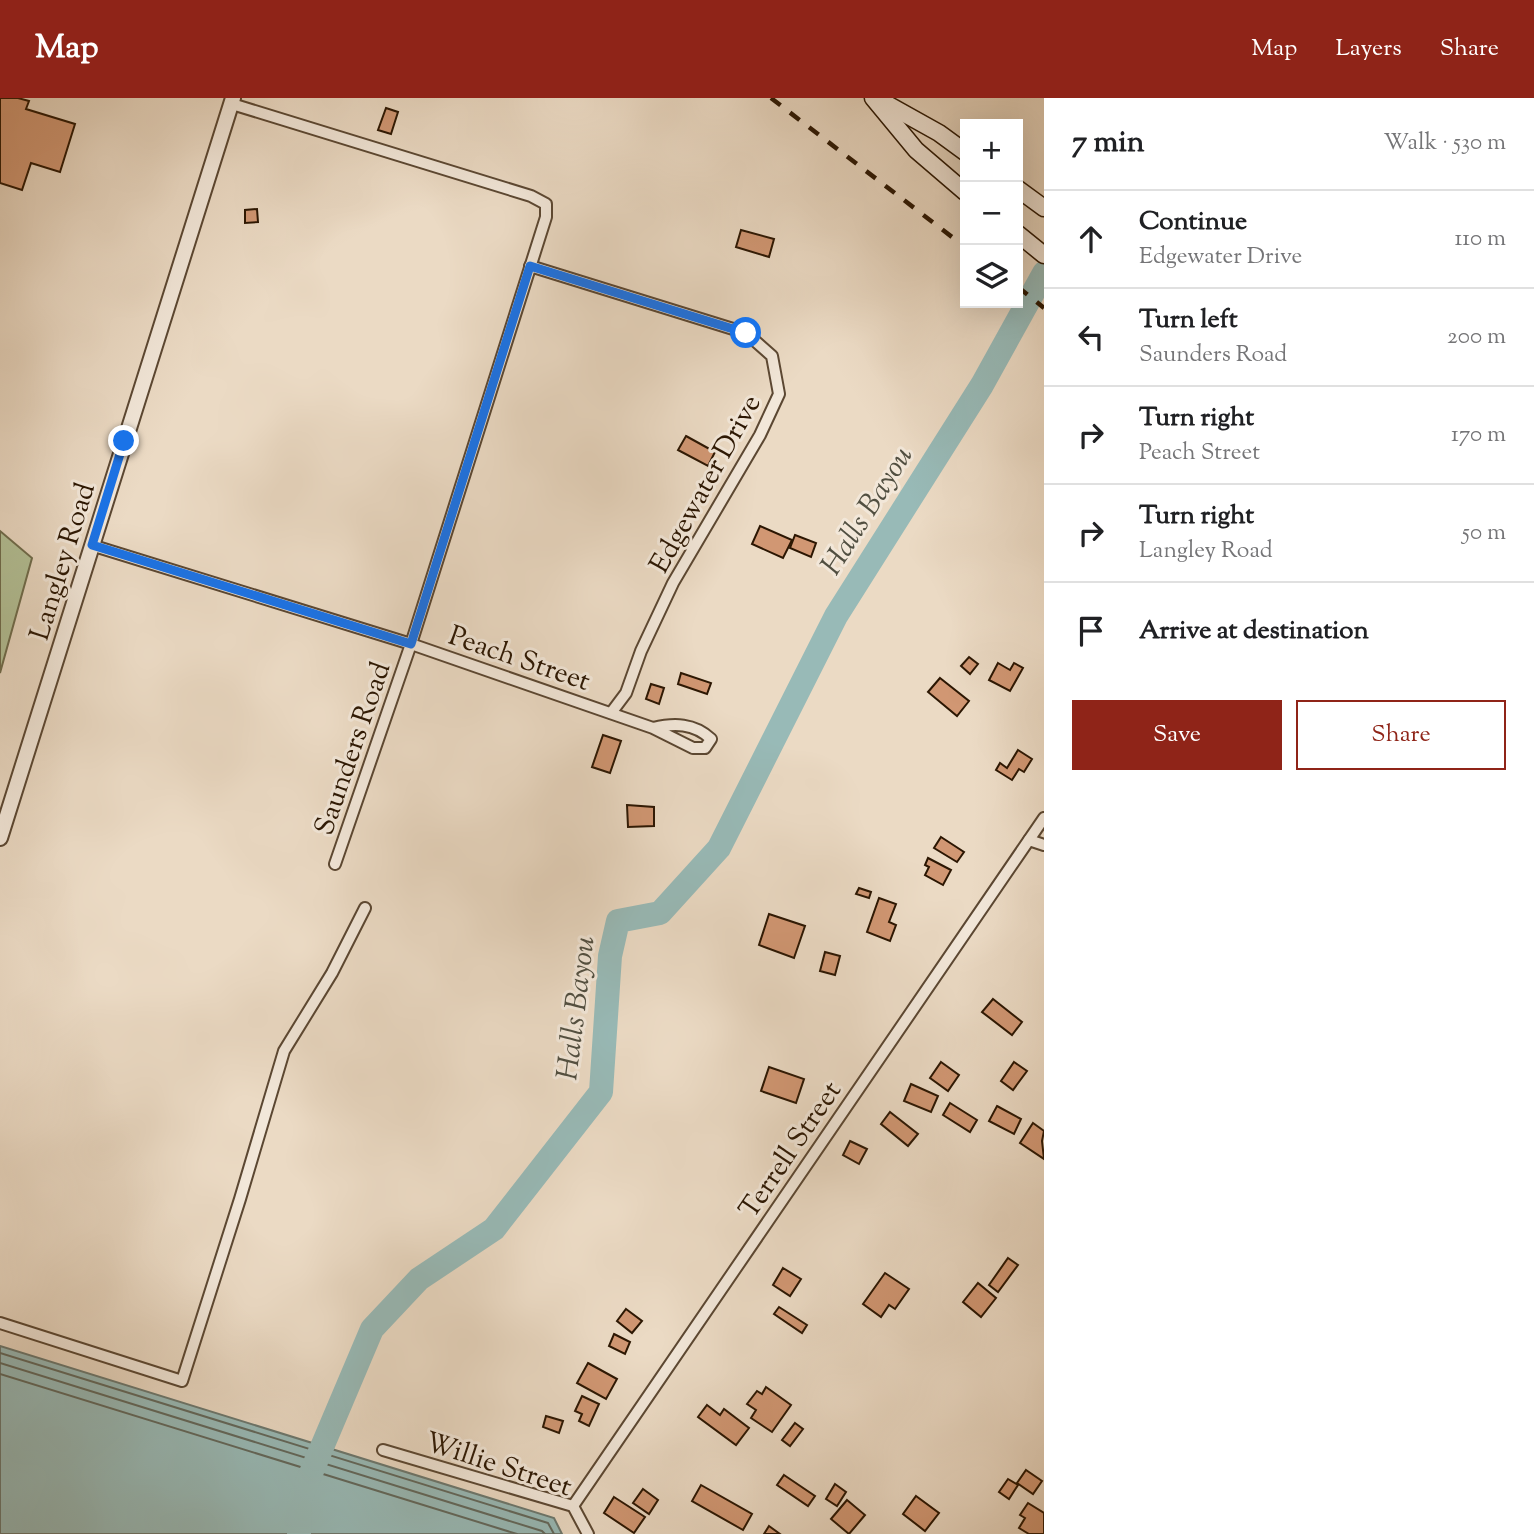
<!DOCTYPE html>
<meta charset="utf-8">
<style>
body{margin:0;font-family:"Sorts Mill Goudy",serif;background:#f2f2f2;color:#202124}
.controls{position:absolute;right:21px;top:21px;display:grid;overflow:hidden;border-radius:0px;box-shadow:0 7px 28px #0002}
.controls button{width:63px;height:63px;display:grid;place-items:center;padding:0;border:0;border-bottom:2px solid #e0e0e0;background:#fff;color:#202124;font:35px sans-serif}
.stop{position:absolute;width:21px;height:21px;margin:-16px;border:5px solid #1a73e8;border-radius:50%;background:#fff}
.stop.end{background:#1a73e8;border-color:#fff;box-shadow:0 2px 7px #0008}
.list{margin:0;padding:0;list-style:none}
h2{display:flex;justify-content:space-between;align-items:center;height:91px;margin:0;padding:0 28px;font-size:30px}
h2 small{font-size:23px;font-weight:400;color:#757577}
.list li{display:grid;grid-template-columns:46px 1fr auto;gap:21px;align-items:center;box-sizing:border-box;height:98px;padding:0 28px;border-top:2px solid #e0e0e0}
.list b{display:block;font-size:26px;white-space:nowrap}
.list p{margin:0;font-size:23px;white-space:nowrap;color:#757577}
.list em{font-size:23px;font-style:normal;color:#757577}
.actions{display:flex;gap:14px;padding:21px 28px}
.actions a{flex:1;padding:16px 0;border:2px solid #8f2418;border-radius:0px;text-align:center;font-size:24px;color:#8f2418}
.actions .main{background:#8f2418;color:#fff}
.icon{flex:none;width:38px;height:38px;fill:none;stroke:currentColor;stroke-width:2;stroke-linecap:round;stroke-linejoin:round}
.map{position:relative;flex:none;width:1044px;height:1436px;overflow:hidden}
header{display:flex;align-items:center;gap:42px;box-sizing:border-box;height:98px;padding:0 35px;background:#8f2418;color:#fff}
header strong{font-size:33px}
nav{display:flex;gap:38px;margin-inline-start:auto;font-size:24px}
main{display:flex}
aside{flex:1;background:#fff}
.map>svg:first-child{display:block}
.green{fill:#b3c197;stroke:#6f6c4c;stroke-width:2}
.water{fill:#98bab7;stroke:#6c786f;stroke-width:2}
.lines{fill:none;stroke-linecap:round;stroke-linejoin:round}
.shore{stroke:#62685c;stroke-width:2}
.river{stroke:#98bab7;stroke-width:24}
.building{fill:#d19773;stroke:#2b1602;stroke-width:2}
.minor-casing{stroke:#5b4732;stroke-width:14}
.tertiary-casing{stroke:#5b4732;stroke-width:18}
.secondary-casing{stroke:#2b1602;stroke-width:19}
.minor{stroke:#f2e7d9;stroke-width:10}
.tertiary{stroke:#f2e7d9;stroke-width:14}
.secondary{stroke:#f2e7d9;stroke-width:16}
.rail{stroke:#2b1602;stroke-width:4.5;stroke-dasharray:12 12;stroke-linecap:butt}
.route{stroke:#1a73e8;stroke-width:9}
.labels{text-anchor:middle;stroke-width:6;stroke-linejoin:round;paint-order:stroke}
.street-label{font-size:28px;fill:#2b1602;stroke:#f2e7d9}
.water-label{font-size:30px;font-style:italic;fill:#514f41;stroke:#f2e7d9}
</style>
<header>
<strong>Map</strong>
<nav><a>Map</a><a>Layers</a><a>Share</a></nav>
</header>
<main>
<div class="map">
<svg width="1044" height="1436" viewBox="0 0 1044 1436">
<rect width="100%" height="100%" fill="#ebdac4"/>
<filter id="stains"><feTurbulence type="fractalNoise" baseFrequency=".00286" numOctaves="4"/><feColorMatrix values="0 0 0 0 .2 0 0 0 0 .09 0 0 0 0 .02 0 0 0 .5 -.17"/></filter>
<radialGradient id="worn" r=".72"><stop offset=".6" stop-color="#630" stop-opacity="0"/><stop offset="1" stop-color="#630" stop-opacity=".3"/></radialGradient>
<polygon class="green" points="0,433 32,460 0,575"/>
<polygon class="water" points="0,1248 554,1420 562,1436 0,1436"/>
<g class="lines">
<g class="shore">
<polyline points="0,1255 548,1425 554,1436"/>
<polyline points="0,1265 542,1433 545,1436"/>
<polyline points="0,1276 517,1436"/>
</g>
<polyline class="river" points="299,1436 300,1401 372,1231 419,1181 494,1131 601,994 610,858 618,823 660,815 719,750 836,518 982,287 1044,175"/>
</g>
<g class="building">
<polygon points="0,0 18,0 29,3 26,11 75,26 60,74 31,65 22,92 0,85"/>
<polygon points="386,10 398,14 391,36 378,32"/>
<polygon points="257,111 258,124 245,125 245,112"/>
<polygon points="741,132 774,141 769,159 736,149"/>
<polygon points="686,338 715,354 708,368 678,352"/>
<polygon points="760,428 792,442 783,460 752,446"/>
<polygon points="795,437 816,445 811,459 790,450"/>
<polygon points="969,559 978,566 970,576 961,568"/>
<polygon points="998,565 1010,572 1014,565 1023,570 1010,593 989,582"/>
<polygon points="681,575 711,585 707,596 678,586"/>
<polygon points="940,580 969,603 957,618 928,594"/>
<polygon points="651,586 664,590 659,606 646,601"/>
<polygon points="603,637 621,643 610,675 592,669"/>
<polygon points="1018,652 1032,661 1024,674 1019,671 1012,682 996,672 1000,665 1007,670"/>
<polygon points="627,707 654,709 654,728 628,729"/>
<polygon points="941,739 964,754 957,764 934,750"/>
<polygon points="928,760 951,772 943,787 925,777 929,769 925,767"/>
<polygon points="859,790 871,794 869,800 856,796"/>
<polygon points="879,800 896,806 889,824 896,827 890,843 867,834"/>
<polygon points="769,816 805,828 794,860 759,847"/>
<polygon points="825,854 840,858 835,877 820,873"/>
<polygon points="993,901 1022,924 1012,937 982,914"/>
<polygon points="941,964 959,977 948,993 930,980"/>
<polygon points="1014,964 1027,973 1013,992 1001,983"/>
<polygon points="769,969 804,981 796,1005 761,993"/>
<polygon points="911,986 938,998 931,1014 904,1003"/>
<polygon points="950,1005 977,1022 970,1034 943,1017"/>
<polygon points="997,1008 1021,1021 1014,1036 989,1023"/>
<polygon points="890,1014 918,1036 908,1048 881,1026"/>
<polygon points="1033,1025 1044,1033 1042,1043 1044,1061 1020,1045"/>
<polygon points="850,1043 867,1051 859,1066 843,1057"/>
<polygon points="1008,1160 1018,1167 998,1194 989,1187"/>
<polygon points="783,1170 801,1181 790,1198 773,1187"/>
<polygon points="885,1175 909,1191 895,1211 889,1207 881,1219 863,1206"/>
<polygon points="978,1185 996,1200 981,1219 963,1204"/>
<polygon points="779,1209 807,1227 802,1235 774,1216"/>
<polygon points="626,1211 642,1223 632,1235 617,1223"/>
<polygon points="614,1236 630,1244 625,1256 609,1248"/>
<polygon points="588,1265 617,1281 606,1301 577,1285"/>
<polygon points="766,1289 791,1307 772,1334 751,1320 756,1312 747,1306 757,1293 762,1296"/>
<polygon points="582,1298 599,1306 589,1328 579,1323 582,1316 575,1313"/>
<polygon points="707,1307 720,1317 724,1311 749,1330 736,1347 698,1319"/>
<polygon points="546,1318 563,1323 559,1335 543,1329"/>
<polygon points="795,1325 803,1331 790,1348 782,1342"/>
<polygon points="1026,1372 1042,1383 1033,1396 1017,1385"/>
<polygon points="784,1377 815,1398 808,1408 777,1387"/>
<polygon points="1008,1381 1018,1387 1009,1401 999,1394"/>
<polygon points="835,1386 846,1394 837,1408 826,1401"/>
<polygon points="701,1387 752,1416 743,1432 692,1403"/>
<polygon points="643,1391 658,1402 649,1416 633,1405"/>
<polygon points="916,1398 939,1415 925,1433 903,1416"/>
<polygon points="614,1399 645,1419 634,1435 604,1415"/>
<polygon points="847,1402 865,1417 849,1436 831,1421"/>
<polygon points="1028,1405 1044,1415 1044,1436 1029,1436 1019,1430 1025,1420 1020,1417"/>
<polygon points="769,1428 780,1436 764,1436"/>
</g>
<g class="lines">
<g class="minor-casing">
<g id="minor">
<polyline points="232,6 531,98 546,106 546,119 411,546 335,766"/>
<polyline points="530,168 746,235 772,258 779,296 760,337 673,485 641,553 626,595 611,615"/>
<path d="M91,447L411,546L653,630L693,650H705L711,641C694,625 674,625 653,630"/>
<polyline points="1029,742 1044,747"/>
<polyline points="0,1225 182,1283 240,1101 284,953 332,875 365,810"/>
<polyline points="383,1352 573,1408 588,1436"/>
<polyline points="573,1408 1044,720"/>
</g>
</g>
<g class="tertiary-casing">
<polyline id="tertiary" points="0,740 233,0"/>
</g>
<g class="secondary-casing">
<g id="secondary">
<polyline points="873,0 916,52 965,94"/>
<polyline points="878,1 939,35 965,54"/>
<polyline points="1018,91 1044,110"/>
<polyline points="1018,136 1044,157"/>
</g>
</g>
<use href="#minor" class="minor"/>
<use href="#tertiary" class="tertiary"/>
<use href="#secondary" class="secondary"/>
<g class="rail">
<polyline points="771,0 965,149"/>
<polyline points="1018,189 1044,210"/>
</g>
</g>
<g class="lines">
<polyline class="route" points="124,343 92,447 411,546 530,168 746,235"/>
</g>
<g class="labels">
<g class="street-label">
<text transform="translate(704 385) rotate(-61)" y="10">Edgewater Drive</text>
<text transform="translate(61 463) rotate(-73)" y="10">Langley Road</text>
<text transform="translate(520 559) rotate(19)" y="10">Peach Street</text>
<text transform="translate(351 650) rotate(-71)" y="10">Saunders Road</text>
<text transform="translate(789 1051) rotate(-56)" y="10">Terrell Street</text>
<text transform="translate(499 1365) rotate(18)" y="10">Willie Street</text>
</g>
<g class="water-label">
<text transform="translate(866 412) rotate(-58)" y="10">Halls Bayou</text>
<text transform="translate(575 910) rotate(-83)" y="10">Halls Bayou</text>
</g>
</g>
<rect width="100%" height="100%" filter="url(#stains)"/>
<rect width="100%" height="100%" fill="url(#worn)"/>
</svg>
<div class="controls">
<button>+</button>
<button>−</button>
<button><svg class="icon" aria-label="layers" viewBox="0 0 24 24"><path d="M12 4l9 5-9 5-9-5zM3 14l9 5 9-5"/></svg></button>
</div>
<div class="stop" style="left:746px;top:235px"></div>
<div class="stop end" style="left:124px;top:343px"></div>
</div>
<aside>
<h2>7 min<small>Walk · 530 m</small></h2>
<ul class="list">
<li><svg class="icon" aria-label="ahead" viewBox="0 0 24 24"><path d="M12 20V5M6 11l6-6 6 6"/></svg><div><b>Continue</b><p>Edgewater Drive</p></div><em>110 m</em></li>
<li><svg class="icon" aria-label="left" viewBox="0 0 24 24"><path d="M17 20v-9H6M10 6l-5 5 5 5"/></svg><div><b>Turn left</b><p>Saunders Road</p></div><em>200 m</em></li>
<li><svg class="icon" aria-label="right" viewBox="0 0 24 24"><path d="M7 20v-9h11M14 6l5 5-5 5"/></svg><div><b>Turn right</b><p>Peach Street</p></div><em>170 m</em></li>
<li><svg class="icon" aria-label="right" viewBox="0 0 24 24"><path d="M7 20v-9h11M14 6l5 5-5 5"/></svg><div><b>Turn right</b><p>Langley Road</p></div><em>50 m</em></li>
<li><svg class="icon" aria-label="arrive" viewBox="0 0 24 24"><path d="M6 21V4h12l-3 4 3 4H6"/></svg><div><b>Arrive at destination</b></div></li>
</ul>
<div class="actions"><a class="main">Save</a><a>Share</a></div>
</aside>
</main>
